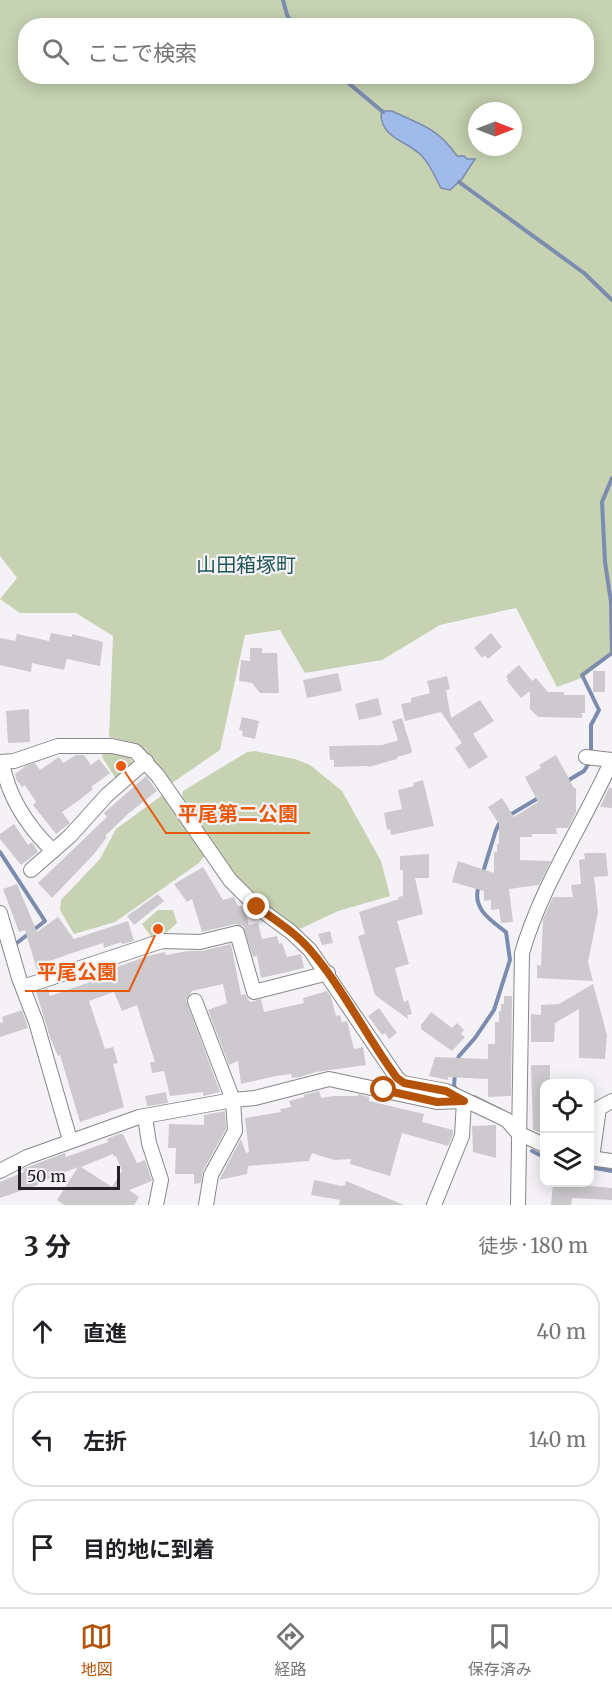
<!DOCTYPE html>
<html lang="ja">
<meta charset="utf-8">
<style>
body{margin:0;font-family:Merriweather,"Noto Sans JP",serif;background:#f2f2f2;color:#202124}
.controls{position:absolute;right:18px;bottom:18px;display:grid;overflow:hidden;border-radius:12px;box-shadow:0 3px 15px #0003}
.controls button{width:54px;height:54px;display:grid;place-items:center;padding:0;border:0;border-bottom:2px solid #e0e0e0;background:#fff;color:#202124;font:30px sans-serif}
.compass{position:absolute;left:468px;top:102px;width:54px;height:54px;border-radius:50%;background:#fff;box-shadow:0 3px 15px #0003;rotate:90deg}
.scale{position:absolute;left:18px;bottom:15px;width:102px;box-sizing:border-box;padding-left:6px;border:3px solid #242224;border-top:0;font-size:16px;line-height:21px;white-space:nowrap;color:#242224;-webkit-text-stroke:4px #f5f2f7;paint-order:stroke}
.stop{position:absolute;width:18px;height:18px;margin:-14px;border:4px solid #b45309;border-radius:50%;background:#fff}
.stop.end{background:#b45309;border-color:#fff;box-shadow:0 2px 6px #0008}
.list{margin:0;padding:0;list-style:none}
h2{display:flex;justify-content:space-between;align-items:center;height:78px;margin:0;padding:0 24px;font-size:26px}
h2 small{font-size:20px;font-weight:400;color:#757577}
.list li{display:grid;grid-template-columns:39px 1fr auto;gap:18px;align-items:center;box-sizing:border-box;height:96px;margin:0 12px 12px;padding:0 12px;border:2px solid #e0e0e0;border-radius:24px}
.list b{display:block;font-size:22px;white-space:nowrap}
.list em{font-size:20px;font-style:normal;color:#757577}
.icon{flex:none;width:33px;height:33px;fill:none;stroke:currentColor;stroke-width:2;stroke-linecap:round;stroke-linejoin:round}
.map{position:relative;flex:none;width:612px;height:1205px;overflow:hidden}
.search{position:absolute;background:#fff;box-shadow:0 3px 15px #0003;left:18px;right:18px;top:18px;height:66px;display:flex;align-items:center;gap:15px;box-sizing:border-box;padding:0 21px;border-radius:24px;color:#757577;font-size:22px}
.sheet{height:402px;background:#fff}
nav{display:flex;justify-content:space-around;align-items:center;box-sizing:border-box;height:84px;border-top:2px solid #e0e0e0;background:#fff;font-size:16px;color:#757577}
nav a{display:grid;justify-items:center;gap:3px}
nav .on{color:#b45309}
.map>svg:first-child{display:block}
.green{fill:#c6d2b2;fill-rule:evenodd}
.water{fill:#a0baea;stroke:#7b8caf;stroke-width:1.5}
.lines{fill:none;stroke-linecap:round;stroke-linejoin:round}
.stream{stroke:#7b8caf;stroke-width:4}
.building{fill:#cdcace;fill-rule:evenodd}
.street-casing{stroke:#89868a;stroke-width:16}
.street{stroke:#fff;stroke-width:14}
.route{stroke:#b45309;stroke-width:8}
.labels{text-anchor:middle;stroke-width:4.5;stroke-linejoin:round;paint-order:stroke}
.neighbourhood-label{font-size:20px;fill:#1e5854;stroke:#f5f2f7}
.leader{fill:none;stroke:#e8590c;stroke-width:2}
.callout-dot{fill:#e8590c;stroke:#f5f2f7;stroke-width:2}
.callout-label{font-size:20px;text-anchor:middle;font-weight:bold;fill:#e8590c;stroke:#f5f2f7;stroke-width:4.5;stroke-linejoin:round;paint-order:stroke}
</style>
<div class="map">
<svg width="612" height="1205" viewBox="0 0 612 1205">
<rect width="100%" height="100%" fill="#f5f2f7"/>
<g class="green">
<path d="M0,0H612V655L584,677L557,687L516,608L440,625L382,660L305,673L280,630L245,635L220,750L172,783L136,743L109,737L113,636L76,613H20L0,599L17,578L0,556ZM26,26H586V76H26ZM477,111H513V147H477Z"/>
<path d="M255,751L295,759L310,765L342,791L381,861L390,896L338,911L300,929C291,924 280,919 272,913C237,886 207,836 182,800L183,791L247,752Z"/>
<polygon points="103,752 129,757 134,765 116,779 102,757"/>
<polygon points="164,794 205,855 199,863 115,922 74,934 60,910 61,900 100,859 116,829"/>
<polygon points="158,910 173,910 177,923 165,934 152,938 142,924"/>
</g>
<path class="water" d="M384,111H392C421,125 438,128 457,156H464L467,159H475L462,179L450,190L441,188C435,177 430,164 421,155C407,141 381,138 381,114Z"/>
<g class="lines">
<g class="stream">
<polyline points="283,0 287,15 294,26"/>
<polyline points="340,76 383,112"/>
<polyline points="459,182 584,273 612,300"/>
<polyline points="567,781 584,771 589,763 591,752 591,725 599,710 582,675 612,653 611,602 605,562 602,502 612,478"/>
<polyline points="508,816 540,797"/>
<polyline points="0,852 45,921 13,946"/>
<polyline points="483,872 496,830 501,820"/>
<path d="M457,1062L459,1056L475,1038L494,1010L510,960L506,932C490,920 471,908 479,885"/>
<polyline points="455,1073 454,1086 458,1091"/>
<polyline points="474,1097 502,1111"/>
<polyline points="532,1151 544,1157"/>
<polyline points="590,1167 612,1171"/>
</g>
</g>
<g class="building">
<polygon points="51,633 72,637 72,634 103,642 100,666 67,659 64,670 32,663 31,672 0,665 0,638 15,641 17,634 49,641"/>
<polygon points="491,633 502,647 488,659 485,655 482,658 474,648"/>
<polygon points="250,648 262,648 262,653 277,653 279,693 260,693 252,683 239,681 241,660 250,661"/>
<polygon points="519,665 532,681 536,678 548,692 564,692 564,695 585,695 585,713 582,713 582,718 538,717 530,709 530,691 521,698 507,681 508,680 506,676"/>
<rect x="593" y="671" width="12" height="21"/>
<polygon points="338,673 342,691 307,698 303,680"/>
<polygon points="447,676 450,689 446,690 451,718 480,700 494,721 473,734 488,757 469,769 455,748 462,743 441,712 405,721 401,704 411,702 411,698 430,693 427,681"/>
<polygon points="378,698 382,715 359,720 355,704"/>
<polygon points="29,709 30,742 8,743 6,711"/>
<polygon points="242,717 259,721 255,739 242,736 243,731 239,730"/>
<polygon points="402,718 412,751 411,753 397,757 397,759 369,767 369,766 334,767 334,760 330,760 329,746 382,745 396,741 398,740 392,721"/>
<polygon points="76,755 84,755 91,765 99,759 110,773 91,787 93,789 78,801 62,812 70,823 56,834 33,805 36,802 25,785 22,787 16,779 15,774 26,766 35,763 40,770 59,757 63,763"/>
<polygon points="556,755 574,788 576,788 576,812 568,828 556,828 557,834 532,834 532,837 520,837 520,860 551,861 539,885 509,889 513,922 501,923 499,909 491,910 491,900 484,901 484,891 452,882 458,861 494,873 494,852 497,852 497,844 499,844 499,824 488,807 502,798 514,817 538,802 525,777 541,768 539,765"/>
<polygon points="146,776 157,791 129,813 105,836 107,837 94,854 52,898 38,883 107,817 104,813"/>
<polygon points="423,780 434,826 391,835 390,829 387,830 384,813 402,809 398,790 414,786 413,783"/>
<polygon points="609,788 612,788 612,808 600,807"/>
<polygon points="14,824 28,845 32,842 38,852 21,865 0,839 0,834"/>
<polygon points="584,853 606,853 608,876 594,877 598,912 588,962 593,981 537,978 537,965 541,966 543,919 553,897 573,897 571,885 581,884 579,860 585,859"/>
<polygon points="429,854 429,878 415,878 423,914 397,921 409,964 395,968 404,1002 408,1000 412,1014 407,1015 408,1019 375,995 358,936 365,934 359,912 399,899 398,897 403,896 403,870 400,870 400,856"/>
<polygon points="203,867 223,900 234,897 238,906 244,906 249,925 258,923 262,939 277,936 279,944 282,943 287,957 301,954 304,968 261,978 257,956 253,957 243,926 235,924 202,932 192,899 187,902 174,884"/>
<polygon points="17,884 37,932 58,917 74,939 128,921 134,941 122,944 121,942 104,948 103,943 72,953 47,962 49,969 38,973 25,930 19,932 3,889"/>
<polygon points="158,894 164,901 134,925 127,916"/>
<polygon points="330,931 333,943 322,945 318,934"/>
<polygon points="231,944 241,995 245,994 250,1002 261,999 264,1012 304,1003 303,998 327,991 331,997 336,1016 340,1015 342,1022 347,1021 354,1049 363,1047 366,1065 316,1072 300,1077 292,1078 291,1074 276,1076 241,1084 238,1061 229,1065 208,1010 227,1003 223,984 192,991 186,1000 220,1092 203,1096 203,1092 170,1096 164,1071 152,1073 150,1062 155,1062 137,1005 122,1011 114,992 89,1001 105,1049 113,1047 118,1063 113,1064 124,1107 80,1122 60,1055 58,1056 50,1037 36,992 48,988 50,996 96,980 94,975 148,956 165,952 166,955 188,951 202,951"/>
<polygon points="593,984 607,1035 605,1059 579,1058 579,1009 555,1023 554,1042 531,1042 531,1014 541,1015 541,1005 559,1004"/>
<polygon points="504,996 512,996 511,1096 488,1097 488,1079 486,1079 448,1077 448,1080 429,1076 435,1057 488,1059 488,1044 495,1044 495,1022 499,1022 499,1011 501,1011 501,1004 504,1004"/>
<polygon points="379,1008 397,1033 389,1039 385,1033 382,1035 368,1016"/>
<polygon points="22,1010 28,1028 0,1037 0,1023 3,1022 2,1017"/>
<polygon points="431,1012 452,1028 457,1023 464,1030 461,1034 465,1037 452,1051 421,1029 421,1025"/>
<polygon points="531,1065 550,1065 550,1083 544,1083 544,1134 533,1130"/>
<polygon points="319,1091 321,1098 334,1096 358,1096 358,1094 369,1097 369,1101 424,1114 422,1122 453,1130 453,1134 448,1146 402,1133 390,1176 350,1164 351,1159 334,1160 312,1153 309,1161 248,1166 247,1174 219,1180 241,1139 246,1153 249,1152 245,1118 281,1112 280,1109 291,1107 289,1101 304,1097 304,1095"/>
<polygon points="166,1092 168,1103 147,1106 145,1096"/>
<polygon points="225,1111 226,1129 203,1171 201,1183 194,1184 194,1174 175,1174 176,1148 168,1148 169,1124 204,1125 204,1115"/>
<polygon points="496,1125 496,1158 473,1152 472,1126"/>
<path d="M119,1134H123L137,1163L145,1160L152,1181L129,1190L139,1197L134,1205H64L57,1200L78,1167L38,1183V1185L0,1198V1182L24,1172L23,1169L38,1163L65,1153L66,1157L108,1142L107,1139ZM113,1154L114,1157L116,1156L122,1171L112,1187L81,1167Z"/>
<polygon points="314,1180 342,1186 345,1185 346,1181 404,1205 339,1205 340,1200 311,1195"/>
<polygon points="553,1183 612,1188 612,1200 572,1198 571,1205 551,1205"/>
</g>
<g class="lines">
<g class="street-casing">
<g id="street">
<polyline points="0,762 14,761 58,746 112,746 135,751 158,776 230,880 257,907 291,932 310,950 397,1078 403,1083 446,1091 507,1120 518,1133 544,1145"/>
<path d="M2,762C8,796 27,826 53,851"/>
<polyline points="31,870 70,836 107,795 146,761"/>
<polyline points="0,913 19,978 36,1022 70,1140"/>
<polyline points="23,987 162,941 200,942 237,933 254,992 328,973"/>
<polyline points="195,1001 233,1100 235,1131 211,1175 206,1205"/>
<polyline points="145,1117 149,1143 161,1180 156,1205"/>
<polyline points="590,1158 612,1161"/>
<polyline points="592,1158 599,1108 612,1101"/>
<polyline points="0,1171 27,1157 139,1117 233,1100 255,1098 329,1079 437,1102 461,1101"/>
<polyline points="434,1205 462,1136 464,1101"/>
<path d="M518,1205L522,953C542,884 583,825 612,760L586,757"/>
</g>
</g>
<use href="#street" class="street"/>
</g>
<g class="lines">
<path class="route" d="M257,907C275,920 296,933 311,951C343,988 367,1038 397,1078L404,1083L446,1091L464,1101L437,1102L384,1090"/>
</g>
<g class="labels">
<g class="neighbourhood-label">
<text x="246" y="572">山田箱塚町</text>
</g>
</g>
<path class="leader" d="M121 766L166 833H310M158 929L129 991H25"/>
<g class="callout-dot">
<circle cx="121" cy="766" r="6"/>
<circle cx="158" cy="929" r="6"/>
</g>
<g class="callout-label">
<text x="238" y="821">平尾第二公園</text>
<text x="77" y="979">平尾公園</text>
</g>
</svg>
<div class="controls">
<button><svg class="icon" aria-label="locate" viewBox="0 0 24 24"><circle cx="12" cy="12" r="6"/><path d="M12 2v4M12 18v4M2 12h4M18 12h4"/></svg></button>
<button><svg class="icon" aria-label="layers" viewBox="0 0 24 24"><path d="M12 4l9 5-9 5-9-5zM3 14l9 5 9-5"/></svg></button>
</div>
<svg class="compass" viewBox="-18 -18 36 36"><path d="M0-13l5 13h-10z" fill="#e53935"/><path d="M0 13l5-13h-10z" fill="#757577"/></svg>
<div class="scale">50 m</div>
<div class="stop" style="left:384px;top:1090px"></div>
<div class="stop end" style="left:257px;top:907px"></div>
<div class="search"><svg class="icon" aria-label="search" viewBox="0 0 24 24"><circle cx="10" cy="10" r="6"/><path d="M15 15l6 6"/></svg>ここで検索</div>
</div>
<section class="sheet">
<h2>3 分<small>徒歩 · 180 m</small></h2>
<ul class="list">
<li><svg class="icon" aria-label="ahead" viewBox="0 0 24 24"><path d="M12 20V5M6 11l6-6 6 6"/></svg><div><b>直進</b></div><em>40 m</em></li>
<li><svg class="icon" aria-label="left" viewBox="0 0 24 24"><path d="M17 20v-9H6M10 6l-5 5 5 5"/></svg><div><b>左折</b></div><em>140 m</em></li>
<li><svg class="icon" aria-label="arrive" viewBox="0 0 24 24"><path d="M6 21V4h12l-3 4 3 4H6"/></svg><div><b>目的地に到着</b></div></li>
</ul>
</section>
<nav>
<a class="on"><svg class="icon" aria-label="map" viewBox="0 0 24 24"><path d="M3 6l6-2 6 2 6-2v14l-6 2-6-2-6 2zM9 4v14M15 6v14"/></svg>地図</a>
<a><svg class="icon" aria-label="directions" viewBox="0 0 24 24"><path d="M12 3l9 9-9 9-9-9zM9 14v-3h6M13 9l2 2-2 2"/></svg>経路</a>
<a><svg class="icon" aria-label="saved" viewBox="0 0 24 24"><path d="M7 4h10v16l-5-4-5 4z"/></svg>保存済み</a>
</nav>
